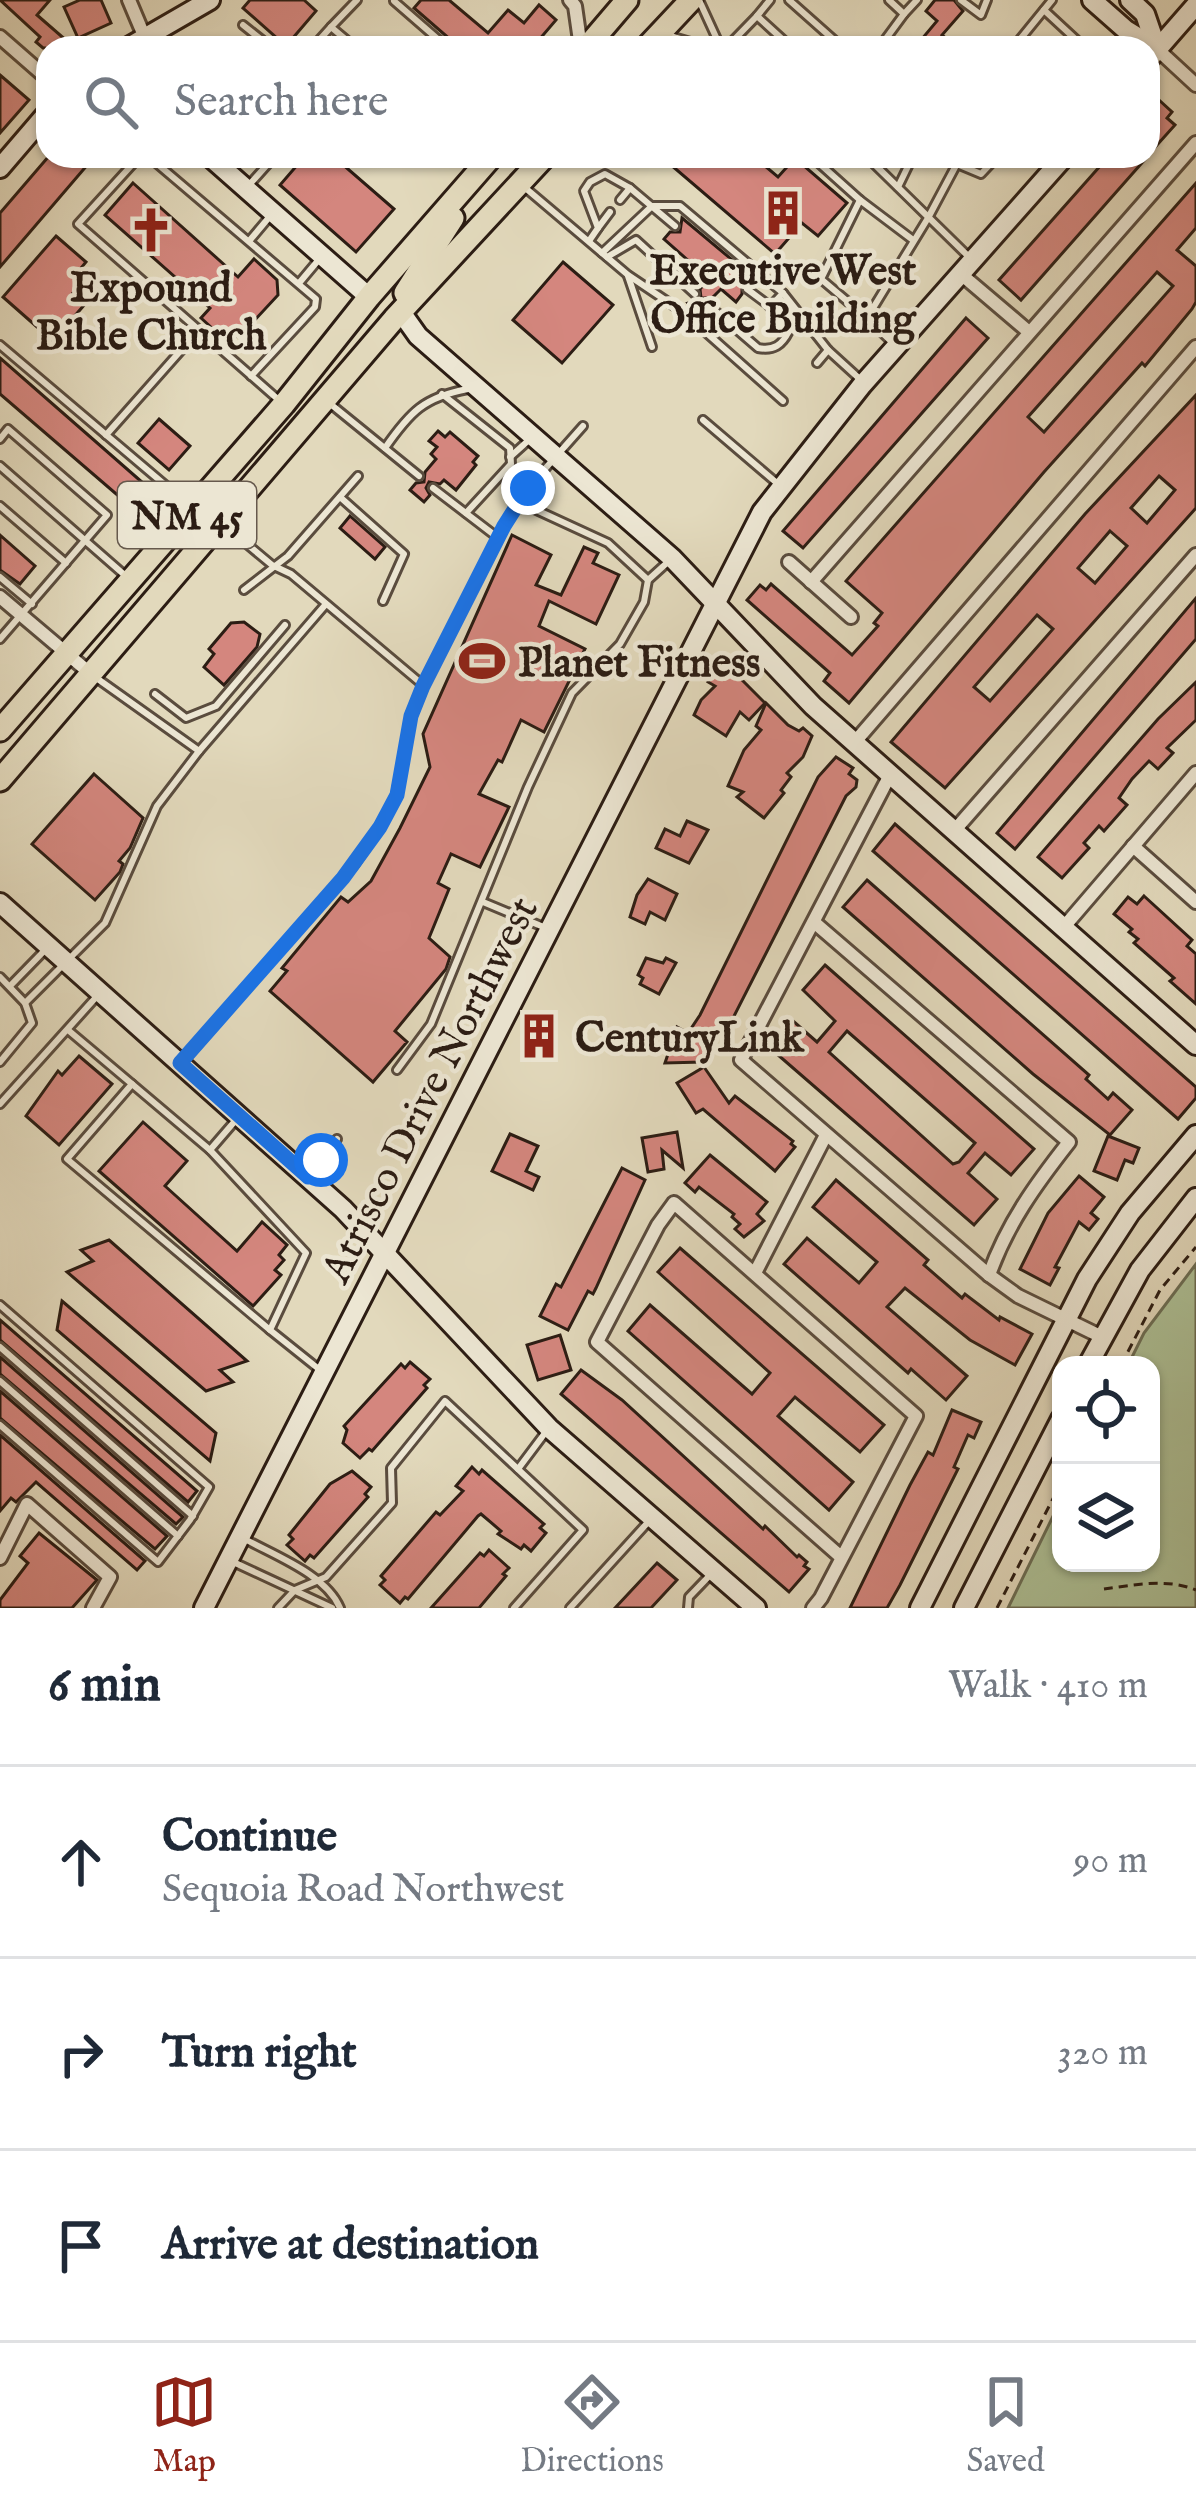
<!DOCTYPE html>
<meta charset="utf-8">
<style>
body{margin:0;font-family:"IM FELL English",serif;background:#f6f6f7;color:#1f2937}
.controls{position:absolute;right:36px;bottom:36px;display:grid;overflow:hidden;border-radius:24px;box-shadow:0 3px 9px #0004}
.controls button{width:108px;height:108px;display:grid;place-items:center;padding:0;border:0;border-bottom:3px solid #e0e1e3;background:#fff;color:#1f2937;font:60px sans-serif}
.stop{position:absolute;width:36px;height:36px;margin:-27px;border:9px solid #1a73e8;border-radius:50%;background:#fff}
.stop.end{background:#1a73e8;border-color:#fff;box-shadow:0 3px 12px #0008}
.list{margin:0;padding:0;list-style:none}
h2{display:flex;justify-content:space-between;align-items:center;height:156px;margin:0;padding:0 48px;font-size:51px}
h2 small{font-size:39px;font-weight:400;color:#747a83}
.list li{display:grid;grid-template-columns:78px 1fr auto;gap:36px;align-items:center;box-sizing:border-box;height:192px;padding:0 48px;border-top:3px solid #e0e1e3}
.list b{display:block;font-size:45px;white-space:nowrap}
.list p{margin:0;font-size:39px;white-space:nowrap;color:#747a83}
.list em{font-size:39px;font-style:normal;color:#747a83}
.icon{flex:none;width:66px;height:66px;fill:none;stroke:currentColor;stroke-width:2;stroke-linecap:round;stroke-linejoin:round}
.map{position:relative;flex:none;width:1196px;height:1608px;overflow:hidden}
.search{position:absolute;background:#fff;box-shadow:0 3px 9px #0004;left:36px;right:36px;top:36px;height:132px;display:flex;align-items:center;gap:30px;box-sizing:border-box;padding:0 42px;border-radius:36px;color:#747a83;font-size:45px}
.sheet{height:732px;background:#fff}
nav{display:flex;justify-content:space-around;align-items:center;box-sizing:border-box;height:168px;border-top:3px solid #e0e1e3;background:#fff;font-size:33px;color:#747a83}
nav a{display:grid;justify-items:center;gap:6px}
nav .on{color:#8f2418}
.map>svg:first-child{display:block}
.green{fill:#adc096;stroke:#6c6e55;stroke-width:3}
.building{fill:#d4867e;stroke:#2c1d14;stroke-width:3;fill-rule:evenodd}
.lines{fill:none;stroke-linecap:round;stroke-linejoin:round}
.lane-casing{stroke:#5a4c3e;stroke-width:12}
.street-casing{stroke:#5a4c3e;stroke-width:18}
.secondary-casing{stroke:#2c1d14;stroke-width:24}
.primary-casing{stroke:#2c1d14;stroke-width:27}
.path{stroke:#2c1d14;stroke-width:3;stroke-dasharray:9 6;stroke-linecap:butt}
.lane{stroke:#ece6d3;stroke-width:6}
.street{stroke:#ece6d3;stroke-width:12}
.secondary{stroke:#ece6d3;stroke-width:18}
.primary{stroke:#e2d9bc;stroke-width:21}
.route{stroke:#1a73e8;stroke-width:15}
.labels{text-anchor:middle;stroke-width:9;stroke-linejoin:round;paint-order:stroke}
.shield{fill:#ece6d3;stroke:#66594d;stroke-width:3}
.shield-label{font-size:39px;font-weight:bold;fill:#2c1d14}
.poi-label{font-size:42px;font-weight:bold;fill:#2c1d14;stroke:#ece6d3}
.street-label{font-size:42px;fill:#2c1d14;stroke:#ece6d3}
</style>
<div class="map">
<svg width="1196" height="1608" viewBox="0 0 1196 1608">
<rect width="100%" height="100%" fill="#e2d9bc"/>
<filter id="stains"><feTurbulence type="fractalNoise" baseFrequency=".00167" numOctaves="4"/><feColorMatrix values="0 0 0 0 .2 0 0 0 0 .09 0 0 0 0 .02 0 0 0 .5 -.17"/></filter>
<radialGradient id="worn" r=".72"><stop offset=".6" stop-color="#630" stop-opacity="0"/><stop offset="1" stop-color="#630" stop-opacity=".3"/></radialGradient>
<polygon class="green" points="1196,1264 1196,1608 1008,1608 1061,1500 1061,1563 1151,1563 1151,1365 1128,1365 1144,1333"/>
<g class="building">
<polygon points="0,0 50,0 37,15 75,48 43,48 36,42 40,37"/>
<polygon points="80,0 101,0 111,23 78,38 64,7"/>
<polygon points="250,0 304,0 316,11 286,46 243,8"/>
<polygon points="421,0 449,0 488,33 508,10 524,23 539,5 556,20 532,48 460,48 414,8"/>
<polygon points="935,0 954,0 963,11 942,35 957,48 930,48 921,40 937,21 926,11"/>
<polygon points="0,75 29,100 0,133"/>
<polygon points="1159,100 1172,112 1167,118 1175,125 1148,155 1148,112"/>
<polygon points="49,156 95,156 0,267 0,213"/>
<polygon points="305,156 333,156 394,209 356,252 280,185"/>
<polygon points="678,156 753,156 778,177 795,158 847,203 818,236 802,223 775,254 671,165"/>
<polygon points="1109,156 1148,156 1021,300 999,280"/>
<polygon points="133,183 238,277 254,259 277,280 278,295 240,336 224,339 201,318 210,308 105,215"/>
<path d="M1196,183V228L1177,250L1196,266V302L1192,309L1145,366L1142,363L1044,472L849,703L824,681L830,673L747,600L760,585L766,590L771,584L852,655L878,626L874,623L882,613L846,581ZM1157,272L1173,286L1044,432L1028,417Z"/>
<polygon points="682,218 755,279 742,284 742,294 736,302 721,289 712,298 702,298 699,313 688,303 701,298 700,289 709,279 664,239 670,232 680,232"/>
<polygon points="56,236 86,262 81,268 89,275 73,293 85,304 53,341 3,297"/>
<polygon points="563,262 613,305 562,363 513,320"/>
<polygon points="966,318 988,338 803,548 783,531"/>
<polygon points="0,358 151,490 137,506 132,501 129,505 0,394"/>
<path d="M1196,395V508L945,788L891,742L1085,514ZM1159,476L1175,490L1147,523L1131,508ZM1110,531L1127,546L1095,583L1078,568ZM1037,615L1053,629L990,701L974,687Z"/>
<polygon points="159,419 190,446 169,470 138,443"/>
<polygon points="438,431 445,437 450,432 478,456 473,462 476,465 456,490 444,480 440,484 429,482 426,488 430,495 424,502 410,490 416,483 424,482 425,472 436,459 431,454 437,447 429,441"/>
<polygon points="350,516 385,547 375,559 340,528"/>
<polygon points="0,535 35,566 20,584 0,570"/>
<polygon points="512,535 551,555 536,585 561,595 584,547 598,553 593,563 619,575 596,624 549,601 539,626 585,649 544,732 521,720 502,762 498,760 479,794 509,807 480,867 451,854 438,883 449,889 429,938 450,957 446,969 395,1031 407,1042 373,1082 270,991 287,971 282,968 341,897 348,902 371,881 400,828 430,767 423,734"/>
<polygon points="1196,598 1196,639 1015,849 997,833"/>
<polygon points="244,622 260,634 257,647 224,685 204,667 214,654 209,649 231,623"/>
<polygon points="716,665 742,680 765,703 749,720 740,712 726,736 694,715 701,700 715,686 708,682"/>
<polygon points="1196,682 1196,720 1167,748 1173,753 1158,769 1149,761 1132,779 1119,798 1127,805 1104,831 1099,826 1084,843 1089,848 1062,878 1038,857 1158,719"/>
<polygon points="766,703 788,725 799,731 803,728 812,736 803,757 787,773 791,777 781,790 784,793 764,818 737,797 743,792 728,786 744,750 761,730 756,726"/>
<polygon points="836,757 853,768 849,774 857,780 856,787 846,796 731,1022 726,1019 703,1062 665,1063 677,1027 688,1033 700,1015 818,777"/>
<polygon points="94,774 143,818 130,848 119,861 123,864 120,872 95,900 32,844"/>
<polygon points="687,821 708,830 689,863 656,848 665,829 680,836"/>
<polygon points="895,824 1196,1087 1196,1098 1178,1119 873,851"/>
<polygon points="648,879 677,894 665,920 650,912 645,924 630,917 637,895"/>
<polygon points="867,880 1089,1075 1086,1079 1108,1099 1113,1093 1132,1110 1110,1135 1033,1074 843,907"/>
<polygon points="1144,896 1192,940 1187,946 1196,954 1196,1004 1170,981 1174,978 1134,943 1138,939 1129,932 1132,929 1114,914 1128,897 1137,904"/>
<polygon points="646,958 663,963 666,958 676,963 659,994 640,984 643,978 638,975"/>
<path d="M825,965L1034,1149L1011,1175L985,1153L968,1173L997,1199L974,1225L770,1048L793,1021L817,1042L835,1021L803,990ZM847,1031L975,1143L959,1162L953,1164L829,1052Z"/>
<polygon points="79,1056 112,1084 59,1145 26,1116 58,1071 62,1075"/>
<polygon points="704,1067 729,1103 735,1096 793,1141 791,1144 795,1147 775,1171 703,1109 696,1113 677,1083"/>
<polygon points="143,1122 187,1161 165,1186 237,1251 262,1222 287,1245 279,1255 284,1260 275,1270 281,1275 253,1306 99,1171"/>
<polygon points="677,1132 683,1168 662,1150 664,1169 648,1172 642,1138"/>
<polygon points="510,1134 538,1146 526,1171 539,1177 533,1190 492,1171"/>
<polygon points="1108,1136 1139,1148 1133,1163 1125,1160 1117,1180 1094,1171"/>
<polygon points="710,1155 767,1202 757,1214 764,1221 744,1237 735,1229 740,1224 732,1217 734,1214 699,1187 695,1192 685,1183"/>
<polygon points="622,1168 645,1180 596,1288 593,1294 588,1291 568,1330 540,1316 556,1284 561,1287"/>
<polygon points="1079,1176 1104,1197 1091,1213 1098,1219 1089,1230 1079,1222 1055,1267 1059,1268 1050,1285 1020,1269 1048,1213"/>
<polygon points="836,1180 928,1260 924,1265 962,1298 965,1294 999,1320 1000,1317 1032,1334 1015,1365 970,1340 905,1288 887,1307 967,1376 946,1400 911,1369 908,1373 784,1264 807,1238 859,1283 877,1262 813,1207"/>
<polygon points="109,1240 247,1361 220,1370 233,1382 206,1391 67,1272 93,1261 81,1250"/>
<polygon points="680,1248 884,1425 860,1452 795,1397 778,1416 853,1482 829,1510 628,1331 650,1305 752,1394 770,1373 658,1272"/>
<polygon points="62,1301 216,1433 210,1461 57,1330"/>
<polygon points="0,1320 197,1491 188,1502 0,1340"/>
<polygon points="560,1335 571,1370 538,1380 527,1345"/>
<polygon points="0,1357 183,1517 176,1524 0,1374"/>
<polygon points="410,1362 430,1379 424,1385 427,1388 372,1451 369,1449 360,1458 343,1443 347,1430 344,1426 401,1364 405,1368"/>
<polygon points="581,1370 622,1400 763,1529 765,1526 797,1557 799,1555 807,1562 804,1566 809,1569 789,1592 561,1394"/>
<polygon points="0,1391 167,1536 155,1549 0,1418"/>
<polygon points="952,1410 981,1422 974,1438 968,1435 954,1467 958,1469 900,1585 887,1608 850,1608 910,1485 928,1452 933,1455"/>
<polygon points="0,1435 145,1561 137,1570 36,1482 16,1502 11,1498 0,1511"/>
<polygon points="472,1467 479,1474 482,1470 544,1524 540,1528 546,1533 531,1551 524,1545 521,1549 498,1534 501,1531 481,1514 478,1516 408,1599 405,1597 400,1603 380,1585 385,1580 381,1576 436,1512 440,1515 463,1491 456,1486"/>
<polygon points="352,1471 371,1487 365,1494 368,1497 314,1558 310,1555 305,1561 287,1545 293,1539 289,1535 330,1484"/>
<polygon points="39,1533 97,1580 72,1608 0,1608 0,1600 28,1563 20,1556"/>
<polygon points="489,1550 509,1568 503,1574 506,1576 479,1608 431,1608 480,1553 484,1556"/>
<polygon points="657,1563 677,1580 651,1608 615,1608"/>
</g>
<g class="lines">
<g class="lane-casing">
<g id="lane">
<polyline points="699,0 721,48"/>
<polyline points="770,0 757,16 792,48"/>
<polyline points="789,0 843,48"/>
<polyline points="889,0 904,14 917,0"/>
<polyline points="961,0 981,15 987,0"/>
<polyline points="394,1 448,48"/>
<polyline points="1044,10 1085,48"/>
<polyline points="243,25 272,48"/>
<polyline points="663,34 711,48"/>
<polyline points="312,48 331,27"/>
<polyline points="356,48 331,27 357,0"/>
<polyline points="726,48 757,16"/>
<polyline points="879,48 904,14"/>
<polyline points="1013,48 1052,0"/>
<polyline points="140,156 78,224 281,402"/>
<polyline points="148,156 316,299 315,307 251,376"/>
<polyline points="811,156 860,200"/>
<polyline points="866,156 970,258"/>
<polyline points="957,164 981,174 998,156"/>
<polyline points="249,185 275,156"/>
<polyline points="523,186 628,275 683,312 783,401"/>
<polyline points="898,187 913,156"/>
<polyline points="620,200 630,188"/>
<polyline points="598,228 610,212"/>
<polyline points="250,240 271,215"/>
<polyline points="589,241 598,228 584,191 590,182 605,174 630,188 675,226"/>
<polyline points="602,253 652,206 680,206 783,293 770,307"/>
<polyline points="607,257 636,240 695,294"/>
<polyline points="628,276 652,347"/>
<polyline points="300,282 321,257"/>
<polyline points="783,293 828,350"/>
<path d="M707,304L758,348C774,351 782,345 789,331L786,318L747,289"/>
<polyline points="867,318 821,279 860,200 913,240"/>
<polyline points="894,344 867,318 928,218 961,156"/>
<polyline points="0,345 190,506"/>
<polyline points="817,363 828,350 862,381"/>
<polyline points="442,394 510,448 511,464 466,513"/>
<polyline points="328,402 419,476"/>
<polyline points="703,420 778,484"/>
<polyline points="106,435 199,330"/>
<polyline points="0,439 8,429 107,515 0,639"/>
<path d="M385,448C410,412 424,397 468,389"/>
<polyline points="510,457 530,439"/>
<polyline points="0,466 128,578"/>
<polyline points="433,488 497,537"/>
<polyline points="340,497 404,554 383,601"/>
<polyline points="519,502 608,543 648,580"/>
<polyline points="0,506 66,563"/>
<polyline points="224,525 272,565 291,574 423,685"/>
<polyline points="0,577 32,604"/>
<polyline points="244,590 288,556 358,476"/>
<polyline points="155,694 186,718 216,706 285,625"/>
<polyline points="199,751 326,604"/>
<polyline points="483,902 546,928"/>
<polyline points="0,977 25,1003 32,1023 0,1062"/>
<polyline points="11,985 46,949"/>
<polyline points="25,1003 105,923 157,806 199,751 95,677"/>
<polyline points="68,1030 132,1084 67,1159 270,1330"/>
<polyline points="183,1061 354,865 380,827 396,795 411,716 423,685 504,526 528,488 583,426"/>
<polyline points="397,1070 431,1024 528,787 572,693 620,644 644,602 648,580 669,561"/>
<polyline points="132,1084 210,1150 306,1253 270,1330 320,1370"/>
<polyline points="0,1104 98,995"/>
<polyline points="210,1150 235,1121"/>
<polyline points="310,1174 337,1139"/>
<polyline points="0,1305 209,1487 190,1520 158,1562 0,1425"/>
<polyline points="0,1347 193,1516"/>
<polyline points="0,1381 178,1536"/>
<polyline points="518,1469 548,1429"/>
<path d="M243,1538C273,1555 326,1574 340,1608"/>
<polyline points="231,1561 332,1608"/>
<polyline points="278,1608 295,1590 326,1577 392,1503 391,1468 445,1401 583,1530 514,1608"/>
<polyline points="570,1608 650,1520"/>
<polyline points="688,1608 689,1597 712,1573"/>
</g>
</g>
<g class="street-casing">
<g id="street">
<polyline points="129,0 145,38"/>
<polyline points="570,0 575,6 581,48"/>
<polyline points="0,37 48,79"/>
<polyline points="1157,49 1196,85"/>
<polyline points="962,275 1029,332"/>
<polyline points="789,562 851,617"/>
<polyline points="811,582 1196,143"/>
<polyline points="0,597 91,674"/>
<polyline points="854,743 1196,347"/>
<polyline points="890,775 741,1060 989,1275 1018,1296 1102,1337"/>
<polyline points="954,831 1196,555"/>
<polyline points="1133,846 1196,902"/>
<path d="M815,923L1069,1142C1036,1184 1007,1224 989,1275"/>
<polyline points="1063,928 1196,773"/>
<polyline points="755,1273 826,1135"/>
<polyline points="0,1558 27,1504 110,1577 93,1608"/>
<polyline points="813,1608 821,1598 916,1416 674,1203 658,1225 597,1342 841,1557"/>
</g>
</g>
<g class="secondary-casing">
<g id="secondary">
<polyline points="1092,0 1126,30 1157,49"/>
<polyline points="1130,0 1145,14 1157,49"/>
<polyline points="127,48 210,0"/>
<polyline points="1148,60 1196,5"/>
<polyline points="209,156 369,297"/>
<polyline points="0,168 48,112"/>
<polyline points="401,312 418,336 672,558 813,706 1196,1045"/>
<polyline points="0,903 343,1209 549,1428 756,1608"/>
<polyline points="1088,1365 1140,1270 1196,1198"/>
<polyline points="204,1608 762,512 862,385 1065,156"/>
<polyline points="920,1608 1087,1279 1130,1213 1196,1135"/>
<polyline points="964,1608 1061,1419"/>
</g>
</g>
<g class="primary-casing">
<g id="primary">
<polyline points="586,48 627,0"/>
<polyline points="646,48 691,0"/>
<polyline points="405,293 453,218"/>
<polyline points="0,730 284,404 369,297 492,156"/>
<polyline points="0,780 394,319 545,156"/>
</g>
</g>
<g class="path">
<polyline points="1121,1365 1160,1290 1196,1247"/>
<path d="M1104,1589C1133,1585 1168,1578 1196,1590"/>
<polyline points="997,1608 1061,1483"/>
</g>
<use href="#lane" class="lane"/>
<use href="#street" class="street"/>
<use href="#secondary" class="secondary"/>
<use href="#primary" class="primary"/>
</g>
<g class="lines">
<polyline class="route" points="321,1160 308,1177 180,1063 343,878 380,827 397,795 411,716 423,686 504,526 528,488"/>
</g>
<defs>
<g id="building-bare" transform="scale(3.6)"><path d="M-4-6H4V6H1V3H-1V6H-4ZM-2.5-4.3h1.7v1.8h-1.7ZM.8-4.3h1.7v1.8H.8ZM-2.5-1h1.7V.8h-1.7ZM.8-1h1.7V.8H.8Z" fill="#8f2418" stroke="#ece6d3" stroke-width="2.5" paint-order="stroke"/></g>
<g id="church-bare" transform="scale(3.6)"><path d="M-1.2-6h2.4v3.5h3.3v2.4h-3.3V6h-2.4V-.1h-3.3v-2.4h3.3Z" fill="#8f2418" stroke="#ece6d3" stroke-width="2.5" paint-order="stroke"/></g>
<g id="stadium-bare" transform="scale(3.6)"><path d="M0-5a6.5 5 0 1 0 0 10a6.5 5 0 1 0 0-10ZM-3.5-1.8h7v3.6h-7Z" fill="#8f2418" stroke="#ece6d3" stroke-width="2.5" paint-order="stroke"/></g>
</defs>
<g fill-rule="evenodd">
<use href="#building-bare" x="783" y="213"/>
<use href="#church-bare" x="151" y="230"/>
<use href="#stadium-bare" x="482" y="661"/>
<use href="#building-bare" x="539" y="1036"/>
</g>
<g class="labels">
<rect class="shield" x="118" y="482" width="138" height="66" rx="9"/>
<g class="shield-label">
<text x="187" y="529">NM 45</text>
</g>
<g class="poi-label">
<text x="783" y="284">Executive West<tspan x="783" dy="48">Office Building</tspan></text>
<text x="151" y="301">Expound<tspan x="151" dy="48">Bible Church</tspan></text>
<text x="518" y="676" text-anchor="start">Planet Fitness</text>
<text x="575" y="1051" text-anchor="start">CenturyLink</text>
</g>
<g class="street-label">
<text transform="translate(428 1089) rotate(-63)" y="15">Atrisco Drive Northwest</text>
</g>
</g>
<rect width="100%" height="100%" filter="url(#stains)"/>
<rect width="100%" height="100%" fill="url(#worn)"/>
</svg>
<div class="controls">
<button><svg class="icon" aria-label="locate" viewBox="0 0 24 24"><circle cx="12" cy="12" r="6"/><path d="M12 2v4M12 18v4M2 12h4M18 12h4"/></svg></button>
<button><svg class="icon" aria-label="layers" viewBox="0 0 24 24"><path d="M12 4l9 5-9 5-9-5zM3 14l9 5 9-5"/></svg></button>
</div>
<div class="stop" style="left:321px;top:1160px"></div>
<div class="stop end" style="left:528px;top:488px"></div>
<div class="search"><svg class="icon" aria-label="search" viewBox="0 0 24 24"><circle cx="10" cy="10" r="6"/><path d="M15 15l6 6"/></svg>Search here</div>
</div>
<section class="sheet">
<h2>6 min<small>Walk · 410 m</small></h2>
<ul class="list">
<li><svg class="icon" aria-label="ahead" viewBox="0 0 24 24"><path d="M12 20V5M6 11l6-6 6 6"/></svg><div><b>Continue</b><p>Sequoia Road Northwest</p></div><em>90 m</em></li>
<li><svg class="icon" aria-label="right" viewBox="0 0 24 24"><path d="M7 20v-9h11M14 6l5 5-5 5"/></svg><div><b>Turn right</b></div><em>320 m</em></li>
<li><svg class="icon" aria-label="arrive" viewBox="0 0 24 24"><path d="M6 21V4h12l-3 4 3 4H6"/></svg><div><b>Arrive at destination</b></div></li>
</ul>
</section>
<nav>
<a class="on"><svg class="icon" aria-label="map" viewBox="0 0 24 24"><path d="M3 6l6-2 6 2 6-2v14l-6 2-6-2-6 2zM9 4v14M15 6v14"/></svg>Map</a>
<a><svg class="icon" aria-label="directions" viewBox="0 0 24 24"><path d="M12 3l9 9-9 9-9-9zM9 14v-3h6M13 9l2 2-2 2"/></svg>Directions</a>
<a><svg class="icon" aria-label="saved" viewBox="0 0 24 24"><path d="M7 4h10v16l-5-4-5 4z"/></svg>Saved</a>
</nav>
